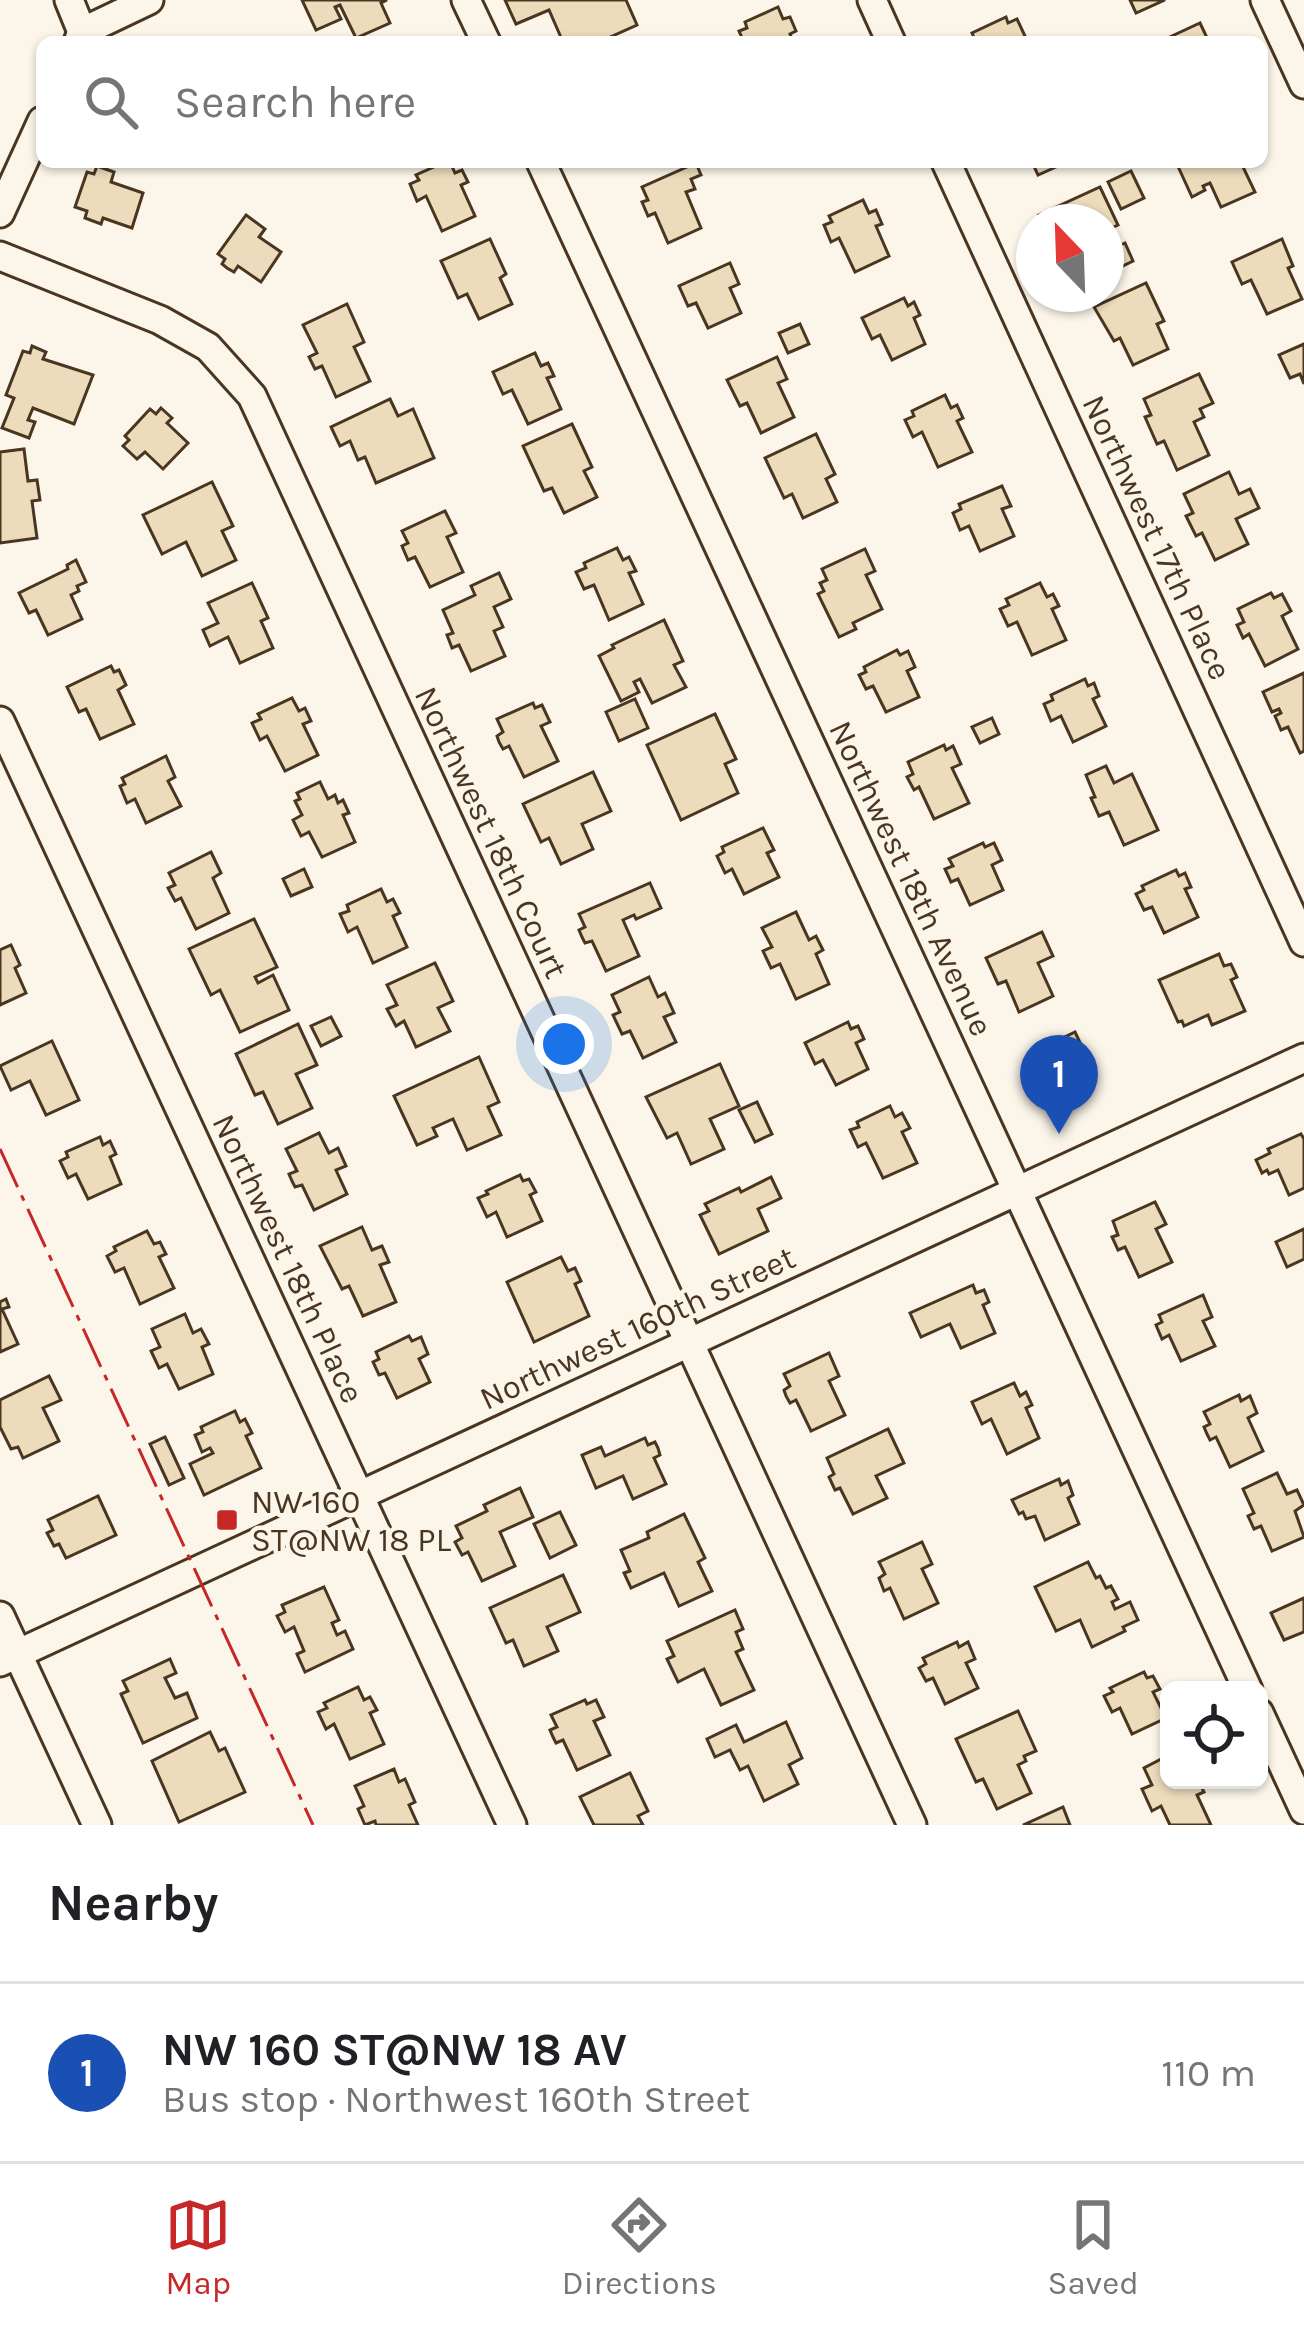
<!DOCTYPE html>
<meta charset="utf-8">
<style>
body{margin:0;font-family:Karla,sans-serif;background:#f2f2f2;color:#202124}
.controls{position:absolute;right:36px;bottom:36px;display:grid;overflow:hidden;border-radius:18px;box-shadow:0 3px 9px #0004}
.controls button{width:108px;height:108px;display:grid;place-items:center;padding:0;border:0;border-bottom:3px solid #e0e0e0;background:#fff;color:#202124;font:60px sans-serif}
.compass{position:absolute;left:1016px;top:204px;width:108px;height:108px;border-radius:50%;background:#fff;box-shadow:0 3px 9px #0004;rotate:337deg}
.you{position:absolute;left:564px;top:1044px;width:42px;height:42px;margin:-30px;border:9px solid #fff;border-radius:50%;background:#1a73e8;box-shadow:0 0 0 18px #1a73e833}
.badge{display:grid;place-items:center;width:78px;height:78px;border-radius:50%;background:#c62828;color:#fff;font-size:39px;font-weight:700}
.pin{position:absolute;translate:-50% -99px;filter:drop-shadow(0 3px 6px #0008)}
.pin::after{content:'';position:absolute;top:63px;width:42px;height:36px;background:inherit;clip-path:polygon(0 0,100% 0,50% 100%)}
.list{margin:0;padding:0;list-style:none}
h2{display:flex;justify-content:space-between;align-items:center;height:156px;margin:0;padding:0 48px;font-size:51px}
h2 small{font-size:39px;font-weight:400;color:#757577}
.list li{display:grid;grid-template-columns:78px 1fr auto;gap:36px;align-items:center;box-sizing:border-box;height:180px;padding:0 48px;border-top:3px solid #e0e0e0}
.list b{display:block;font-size:45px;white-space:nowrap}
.list p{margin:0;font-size:39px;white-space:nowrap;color:#757577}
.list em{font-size:39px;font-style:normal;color:#757577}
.icon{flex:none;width:66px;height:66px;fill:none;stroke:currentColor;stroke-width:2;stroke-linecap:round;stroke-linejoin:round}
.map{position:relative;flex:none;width:1304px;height:1825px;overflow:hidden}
.search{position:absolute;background:#fff;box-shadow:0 3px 9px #0004;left:36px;right:36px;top:36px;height:132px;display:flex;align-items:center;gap:30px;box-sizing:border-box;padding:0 42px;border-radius:18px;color:#757577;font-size:45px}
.sheet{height:336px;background:#fff}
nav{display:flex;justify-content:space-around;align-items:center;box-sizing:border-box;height:168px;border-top:3px solid #e0e0e0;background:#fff;font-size:33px;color:#757577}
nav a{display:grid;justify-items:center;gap:6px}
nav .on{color:#c62828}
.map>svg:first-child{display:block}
.building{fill:#ecdcbc;stroke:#4a3520;stroke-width:3}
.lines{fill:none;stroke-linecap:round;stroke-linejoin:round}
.minor-casing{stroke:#4a3520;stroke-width:33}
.minor{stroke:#fbf6e9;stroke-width:27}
.power{stroke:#c62828;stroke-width:3;stroke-dasharray:42 9 6 9;stroke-linecap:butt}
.poi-dot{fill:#c62828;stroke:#fbf6e9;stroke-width:4.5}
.labels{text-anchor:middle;stroke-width:9;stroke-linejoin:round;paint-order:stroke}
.street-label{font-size:33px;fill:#4a3520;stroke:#fbf6e9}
.poi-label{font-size:33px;fill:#4a3520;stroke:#fbf6e9;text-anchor:start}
</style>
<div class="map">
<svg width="1304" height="1825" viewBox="0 0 1304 1825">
<rect width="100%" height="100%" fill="#fbf6e9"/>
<g class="building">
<polygon points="302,0 387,0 381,3 390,23 356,38 340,5 335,7 341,19 316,30"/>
<polygon points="505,0 626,0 637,25 599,42 563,42 549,10 516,24"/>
<polygon points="1130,0 1165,0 1136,13"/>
<polygon points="778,7 783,19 790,17 796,31 790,34 793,42 744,42 739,31 747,28 745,22"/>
<polygon points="1006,17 1008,23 1017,19 1025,36 1017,42 976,42 972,33"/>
<polygon points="1200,23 1209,42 1159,42"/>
<polygon points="445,162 450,162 455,173 462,170 468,182 461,185 475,216 442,231 426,196 417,201 410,184 419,180 416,175"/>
<polygon points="1032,162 1067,162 1038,175"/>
<polygon points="1176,162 1254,162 1243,167 1255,192 1221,207 1210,183 1203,186 1205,190 1192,197"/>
<polygon points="696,163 701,175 691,179 695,189 686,192 701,228 668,243 655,213 648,216 642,202 648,200 642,187"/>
<polygon points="97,166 114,172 111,182 143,193 132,228 103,218 101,224 85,218 87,211 75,207 87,172 94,174"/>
<polygon points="1131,171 1144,198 1121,209 1108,182"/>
<polygon points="1100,187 1118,225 1107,230 1115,248 1125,243 1133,261 1106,274 1106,222 1043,222 1039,215"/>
<polygon points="863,200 869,213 876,210 882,224 876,226 889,256 855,272 839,238 831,242 824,225 832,222 829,216"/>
<polygon points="246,215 265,229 259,237 281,252 261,282 238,266 234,272 227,268 222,264 225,259 218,254"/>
<polygon points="490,239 506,274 500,278 512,304 479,319 467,294 458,298 441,261"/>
<polygon points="1282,239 1293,266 1288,268 1302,299 1267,314 1251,280 1242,284 1232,262"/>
<polygon points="730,263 739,284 730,288 741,313 708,328 696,303 688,306 679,286"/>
<polygon points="1146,283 1164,321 1157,324 1168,349 1133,365 1120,338 1114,341 1094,307"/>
<polygon points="904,298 908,306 914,302 920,315 914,318 925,344 892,360 880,335 872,339 862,318"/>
<polygon points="347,304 364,342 354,347 370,381 336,397 322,366 315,369 309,357 317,353 303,325"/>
<polygon points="800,324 809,344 788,353 779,333"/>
<polygon points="1304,344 1304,384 1300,374 1290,378 1279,355"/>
<polygon points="32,346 46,352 43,359 93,375 74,424 33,408 28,420 35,422 29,438 2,428 14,398 6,395 23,351 30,353"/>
<polygon points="535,353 541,366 548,363 554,376 547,378 561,409 528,424 512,390 503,394 493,372"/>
<polygon points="777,357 787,379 778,383 794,417 761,433 747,403 740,406 727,380"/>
<polygon points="1199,374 1213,403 1200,409 1204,417 1194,422 1209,455 1177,470 1164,441 1157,444 1145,417 1151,415 1144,399"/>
<polygon points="945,395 951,408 957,405 963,418 957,421 972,452 938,467 922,432 913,437 905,420 914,416 912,411"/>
<polygon points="390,399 398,416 413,409 434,458 376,483 365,457 358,460 350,441 340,446 331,427"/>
<polygon points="161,408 172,418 167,423 188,443 163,469 145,452 137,459 123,446 129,440 125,436 150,409 156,414"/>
<polygon points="572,424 592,467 584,471 597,497 564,513 552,488 544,491 523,446"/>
<polygon points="816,434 835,474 826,479 837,502 803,518 792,494 784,498 765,458"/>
<polygon points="24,449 28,481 37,480 40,500 32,501 37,538 0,543 0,452"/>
<polygon points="1229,472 1239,494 1250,489 1259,508 1236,519 1248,544 1215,560 1202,533 1196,536 1186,516 1193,513 1184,494"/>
<polygon points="212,482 233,526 222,531 236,560 202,576 186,542 162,554 143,515"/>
<polygon points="1002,486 1011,506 1002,509 1014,536 980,551 969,526 960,530 953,513 961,509 959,504"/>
<polygon points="445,511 456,533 447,537 463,572 430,587 415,557 408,560 402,546 408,543 402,531"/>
<polygon points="617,548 623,560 629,557 636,571 629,573 643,604 609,620 594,585 584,589 576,572 586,568 584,563"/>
<polygon points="865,549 875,571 866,575 882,609 853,623 856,629 839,637 818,594 824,591 820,583 827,580 822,569"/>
<polygon points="76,560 86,582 77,586 79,591 71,595 82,619 48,635 36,610 29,613 19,593 68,569 67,565"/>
<polygon points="499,573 511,599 494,607 503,627 494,631 505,656 471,671 459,645 452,648 447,635 453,633 443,610 475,595 471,586"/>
<polygon points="252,583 268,618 261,621 273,648 240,663 228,637 210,646 203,630 218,623 208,603"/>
<polygon points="1040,583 1047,597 1053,594 1059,606 1052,609 1066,640 1032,655 1017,622 1008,626 1000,609 1009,605 1006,599"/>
<polygon points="1271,593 1274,598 1282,594 1291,611 1282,616 1298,649 1265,666 1249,634 1243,638 1237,625 1244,622 1238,609"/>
<polygon points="664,620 683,661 674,665 686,687 652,703 640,679 634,682 639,692 621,701 599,656 614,648 612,645"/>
<polygon points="897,650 900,655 908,651 915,667 907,671 919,697 886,712 873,686 866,689 859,675 866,672 864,667"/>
<polygon points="111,666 114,672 119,670 126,685 118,690 134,724 100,739 86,709 79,712 67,687"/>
<polygon points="1304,673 1304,751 1300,753 1288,727 1281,730 1275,716 1281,713 1279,709 1272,712 1263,692"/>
<polygon points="1085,679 1088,686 1094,683 1099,696 1093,699 1106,726 1073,742 1061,716 1051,721 1044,704 1053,700 1051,695"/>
<polygon points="292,698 299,711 305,708 311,721 303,724 318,755 285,771 267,736 260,740 252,723 261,719 258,714"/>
<polygon points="635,699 648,728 619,741 606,712"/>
<polygon points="533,703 535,708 542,705 550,722 541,726 558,761 524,777 509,746 503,749 499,742 497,736 503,732 497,719"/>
<polygon points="715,714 736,759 725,764 738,793 681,820 647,745"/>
<polygon points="992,718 999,734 980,743 972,727"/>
<polygon points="944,745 946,750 953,746 961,764 952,768 969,803 934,819 919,787 914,790 907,777 913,774 908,762"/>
<polygon points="166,756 175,777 168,781 181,806 146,823 135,799 127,803 120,786 125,784 122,778"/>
<polygon points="1106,766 1114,783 1132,774 1158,830 1124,845 1109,812 1099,816 1091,798 1095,797 1086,775"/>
<polygon points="593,772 611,811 582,824 593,849 561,864 549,838 541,842 523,804"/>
<polygon points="320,782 328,799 335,795 338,803 343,800 349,813 343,815 355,842 322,857 309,832 301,836 293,820 302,815 295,801 300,799 297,793"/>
<polygon points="763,828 774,850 767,853 779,877 744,894 732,869 725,873 717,856 724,852 722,847"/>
<polygon points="983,843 985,847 994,843 1002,860 992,865 1003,890 970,905 958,879 951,882 945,869 953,866 949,859"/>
<polygon points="211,852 221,873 213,878 229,913 196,929 181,898 175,901 168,888 175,885 169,873"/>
<polygon points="304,869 312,887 291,896 283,879"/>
<polygon points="1176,870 1179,876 1185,873 1191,887 1185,889 1198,917 1164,933 1152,907 1144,910 1136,894 1144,890 1142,886"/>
<polygon points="650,883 661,908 636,919 634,915 623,920 639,956 606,971 592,941 585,943 582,937 579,930 585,927 579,914"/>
<polygon points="381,889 387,902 393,899 400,913 393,916 407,947 373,963 357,927 348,932 340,914 349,911 347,905"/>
<polygon points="796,912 809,940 816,936 823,950 816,954 829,984 796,999 780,964 771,968 763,951 772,947 762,928"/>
<polygon points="254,919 277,967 255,977 258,983 273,975 289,1010 240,1032 220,990 211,995 189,949"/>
<polygon points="1042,932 1053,956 1038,963 1053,996 1019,1012 1006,981 998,984 986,958"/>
<polygon points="11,945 20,965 15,968 26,993 0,1005 0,950"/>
<polygon points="1219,954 1224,966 1231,964 1237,977 1231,980 1245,1011 1212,1025 1208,1015 1184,1026 1182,1021 1178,1022 1159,980"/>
<polygon points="435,963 453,1001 438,1008 450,1031 416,1047 404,1021 396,1026 387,1009 397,1005 387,985"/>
<polygon points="649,977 658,997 665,993 674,1013 664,1017 676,1042 643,1058 630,1031 622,1034 613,1015 620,1012 612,995"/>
<polygon points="331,1017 341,1036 321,1046 311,1026"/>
<polygon points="848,1022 851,1029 858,1026 864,1039 856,1043 868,1069 836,1085 823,1060 815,1064 805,1043"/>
<polygon points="298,1024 317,1065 296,1074 312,1108 278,1124 263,1092 255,1095 236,1054"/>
<polygon points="1075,1032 1085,1053 1076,1058 1088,1082 1055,1098 1043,1072 1037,1074 1028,1055"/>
<polygon points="52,1041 79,1100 46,1115 30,1081 11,1090 0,1066"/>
<polygon points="479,1057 499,1102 488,1107 501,1135 467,1150 453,1119 433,1128 437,1136 417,1145 394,1096"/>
<polygon points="720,1064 739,1106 710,1119 724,1149 691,1164 677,1133 667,1138 646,1097"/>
<polygon points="757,1102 772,1134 755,1142 739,1110"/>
<polygon points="890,1106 895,1117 902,1113 910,1128 902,1132 917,1163 883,1178 866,1143 858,1147 850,1130 859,1127 857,1122"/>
<polygon points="319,1133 329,1153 338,1148 346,1166 336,1170 347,1194 314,1210 302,1185 295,1187 292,1181 289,1174 297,1171 286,1149"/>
<polygon points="1301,1134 1304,1139 1304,1188 1289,1195 1278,1170 1269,1174 1267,1170 1262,1173 1256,1160 1270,1153 1268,1149"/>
<polygon points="100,1137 103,1145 110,1141 116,1154 110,1157 121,1184 88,1199 76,1174 68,1178 60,1161 68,1157 66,1152"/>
<polygon points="520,1175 523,1181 529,1179 536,1192 530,1195 542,1221 507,1237 496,1212 487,1217 478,1198 488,1194 486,1191"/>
<polygon points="771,1177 781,1198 758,1209 768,1231 719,1254 700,1215 709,1211 705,1204 739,1188 741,1192"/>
<polygon points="1155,1202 1166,1224 1156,1229 1172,1262 1139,1277 1125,1247 1118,1250 1112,1237 1118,1235 1113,1221"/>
<polygon points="362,1227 372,1250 382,1246 389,1262 380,1265 396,1302 363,1316 349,1286 342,1289 320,1246"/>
<polygon points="1304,1229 1304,1259 1287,1267 1276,1242"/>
<polygon points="147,1231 154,1244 160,1242 166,1254 159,1257 174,1288 140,1304 124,1268 115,1272 107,1256 116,1251 114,1247"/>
<polygon points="561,1257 568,1271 575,1268 581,1281 575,1284 589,1316 534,1342 507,1282"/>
<polygon points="973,1285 976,1293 984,1290 989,1302 983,1305 995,1333 961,1348 950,1324 921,1337 910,1313"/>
<polygon points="1203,1295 1212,1317 1203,1321 1215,1346 1181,1361 1169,1335 1162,1339 1156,1325 1162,1322 1159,1315"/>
<polygon points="6,1299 9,1307 2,1309 18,1344 0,1352 0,1302"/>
<polygon points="185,1314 193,1333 201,1329 209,1344 202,1347 213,1374 179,1389 167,1364 159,1368 151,1351 160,1347 152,1329"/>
<polygon points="409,1336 412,1341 421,1337 428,1354 419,1359 430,1382 397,1398 385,1373 379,1375 373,1362 379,1359 376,1352"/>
<polygon points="829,1353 839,1376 829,1381 845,1415 811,1431 796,1400 790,1403 786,1396 784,1390 790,1386 784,1374"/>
<polygon points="49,1376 61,1400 43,1408 59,1441 23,1458 18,1447 11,1449 0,1427 0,1400"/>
<polygon points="1014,1383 1020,1396 1026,1392 1032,1405 1026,1408 1039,1438 1007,1454 991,1419 982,1424 972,1402"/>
<polygon points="1239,1395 1241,1401 1250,1396 1257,1413 1248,1418 1263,1451 1230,1467 1216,1437 1210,1440 1207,1434 1204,1427 1210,1424 1204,1412"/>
<polygon points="235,1411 240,1422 245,1419 252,1433 246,1436 261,1468 204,1495 190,1464 213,1453 210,1448 202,1452 195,1435 203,1432 201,1427"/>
<polygon points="888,1429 904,1463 876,1476 887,1498 853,1514 840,1488 835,1490 829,1477 834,1474 827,1458"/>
<polygon points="165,1437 184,1478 169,1485 150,1444"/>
<polygon points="645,1438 648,1445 655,1442 658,1448 660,1455 654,1458 666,1484 633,1499 623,1476 596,1488 582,1455 601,1447 605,1456"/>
<polygon points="1277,1473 1287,1494 1297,1490 1304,1505 1295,1511 1304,1537 1272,1551 1261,1526 1254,1529 1248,1516 1254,1513 1243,1489"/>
<polygon points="1059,1479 1061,1485 1068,1481 1073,1495 1068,1498 1079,1524 1045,1540 1035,1516 1026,1519 1023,1512 1019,1514 1012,1500"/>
<polygon points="520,1488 533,1517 500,1532 515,1566 482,1581 468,1552 462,1555 455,1542 462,1538 456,1526 487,1511 484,1505"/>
<polygon points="98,1496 116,1535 66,1558 59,1544 54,1546 47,1533 53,1530 48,1520"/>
<polygon points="560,1512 576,1545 550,1558 534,1524"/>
<polygon points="684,1514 705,1558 698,1562 712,1591 679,1606 664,1573 631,1588 624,1573 630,1571 621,1550 649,1538 647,1532"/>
<polygon points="922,1542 932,1564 922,1569 938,1603 904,1619 890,1588 884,1591 879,1578 885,1574 879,1562"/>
<polygon points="1088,1562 1096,1578 1100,1576 1106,1588 1111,1586 1118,1599 1112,1602 1115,1609 1130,1602 1138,1620 1123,1627 1125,1631 1092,1647 1080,1620 1056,1631 1035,1587"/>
<polygon points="563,1575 580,1612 547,1627 558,1651 524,1666 513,1640 506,1643 490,1608"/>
<polygon points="324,1587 339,1620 332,1623 337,1635 345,1631 353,1649 305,1672 297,1654 304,1651 294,1627 285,1632 277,1616 285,1612 282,1605"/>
<polygon points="1304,1598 1304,1632 1284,1640 1271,1613"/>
<polygon points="735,1610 743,1629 736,1632 743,1649 736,1652 754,1690 721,1705 704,1669 678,1682 667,1659 674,1656 667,1641"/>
<polygon points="957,1642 959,1647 968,1642 975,1659 966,1663 978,1688 945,1704 933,1678 926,1681 919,1668 926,1664 923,1658"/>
<polygon points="170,1659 176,1673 165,1678 175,1698 187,1693 197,1718 143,1743 121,1694 128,1691 123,1681"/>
<polygon points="1144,1672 1147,1678 1153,1676 1160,1689 1153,1692 1166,1718 1132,1734 1120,1708 1112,1712 1104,1696 1113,1692 1110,1688"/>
<polygon points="358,1687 364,1700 370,1697 377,1710 370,1713 384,1744 350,1759 334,1724 326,1729 318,1712 327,1708 324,1703"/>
<polygon points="585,1700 587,1704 596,1700 604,1717 594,1721 610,1755 577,1770 563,1740 556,1743 553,1737 550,1730 557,1727 551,1715"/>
<polygon points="1018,1711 1036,1751 1024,1756 1026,1761 1018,1765 1031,1793 997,1809 983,1779 976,1782 956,1739"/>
<polygon points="786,1722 802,1758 789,1765 798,1784 764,1801 748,1766 740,1770 730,1750 715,1757 707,1739 736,1725 744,1742"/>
<polygon points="210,1732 219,1751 225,1748 245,1792 179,1822 152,1761"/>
<polygon points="1169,1755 1169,1780 1198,1780 1204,1792 1197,1795 1211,1825 1170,1825 1161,1806 1152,1811 1142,1789 1152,1785 1144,1768"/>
<polygon points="394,1769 399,1782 405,1779 415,1802 409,1805 418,1825 376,1825 375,1821 365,1825 358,1809 364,1806 355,1786"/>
<polygon points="630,1773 648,1811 638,1816 643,1825 594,1825 580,1797"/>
<polygon points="1063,1807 1070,1825 1023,1825"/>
</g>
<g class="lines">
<g class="minor-casing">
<g id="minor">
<polyline points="69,0 82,32"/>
<polyline points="466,0 486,42"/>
<polyline points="872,0 891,42"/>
<polyline points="1265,0 1304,84"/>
<polyline points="78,42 82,32 149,0"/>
<polyline points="541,162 1248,1690"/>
<polyline points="946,162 1304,942"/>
<polyline points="0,213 42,121"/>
<polyline points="0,256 160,320 208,347 252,396 912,1825"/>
<polyline points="0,721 512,1825"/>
<polyline points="0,1616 97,1825"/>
<polyline points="0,1662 1304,1058"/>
<polyline points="1259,1713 1304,1810"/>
</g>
</g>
<use href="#minor" class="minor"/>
<polyline class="power" points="0,1149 313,1825"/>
</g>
<rect class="poi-dot" x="215" y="1508" width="24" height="24" rx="6"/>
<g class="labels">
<g class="street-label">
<text transform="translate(1158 537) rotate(65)" y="12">Northwest 17th Place</text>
<text transform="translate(492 832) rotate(65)" y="12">Northwest 18th Court</text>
<text transform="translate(912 878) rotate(65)" y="12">Northwest 18th Avenue</text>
<text transform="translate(289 1258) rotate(65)" y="12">Northwest 18th Place</text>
<text transform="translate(637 1327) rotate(-25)" y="12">Northwest 160th Street</text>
</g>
<g class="poi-label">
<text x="251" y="1513">NW 160<tspan x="251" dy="38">ST@NW 18 PL</tspan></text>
</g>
</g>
</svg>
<div class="controls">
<button><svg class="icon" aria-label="locate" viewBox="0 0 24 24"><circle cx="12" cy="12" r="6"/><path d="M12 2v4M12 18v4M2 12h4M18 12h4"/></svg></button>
</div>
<svg class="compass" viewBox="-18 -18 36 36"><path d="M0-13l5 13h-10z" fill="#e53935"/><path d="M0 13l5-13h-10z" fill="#757577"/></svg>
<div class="you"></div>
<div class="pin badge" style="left:1059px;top:1134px;background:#1a4fb4">1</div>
<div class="search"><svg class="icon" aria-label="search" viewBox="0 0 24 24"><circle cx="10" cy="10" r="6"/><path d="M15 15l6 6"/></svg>Search here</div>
</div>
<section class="sheet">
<h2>Nearby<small></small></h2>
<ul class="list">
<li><span class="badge" style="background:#1a4fb4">1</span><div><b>NW 160 ST@NW 18 AV</b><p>Bus stop · Northwest 160th Street</p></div><em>110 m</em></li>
</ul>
</section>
<nav>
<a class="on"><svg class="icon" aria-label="map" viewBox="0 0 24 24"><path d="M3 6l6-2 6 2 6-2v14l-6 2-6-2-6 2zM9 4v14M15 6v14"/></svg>Map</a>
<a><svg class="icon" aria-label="directions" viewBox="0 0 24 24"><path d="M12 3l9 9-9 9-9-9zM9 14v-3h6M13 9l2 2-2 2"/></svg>Directions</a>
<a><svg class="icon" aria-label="saved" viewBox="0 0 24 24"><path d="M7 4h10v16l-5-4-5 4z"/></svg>Saved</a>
</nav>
